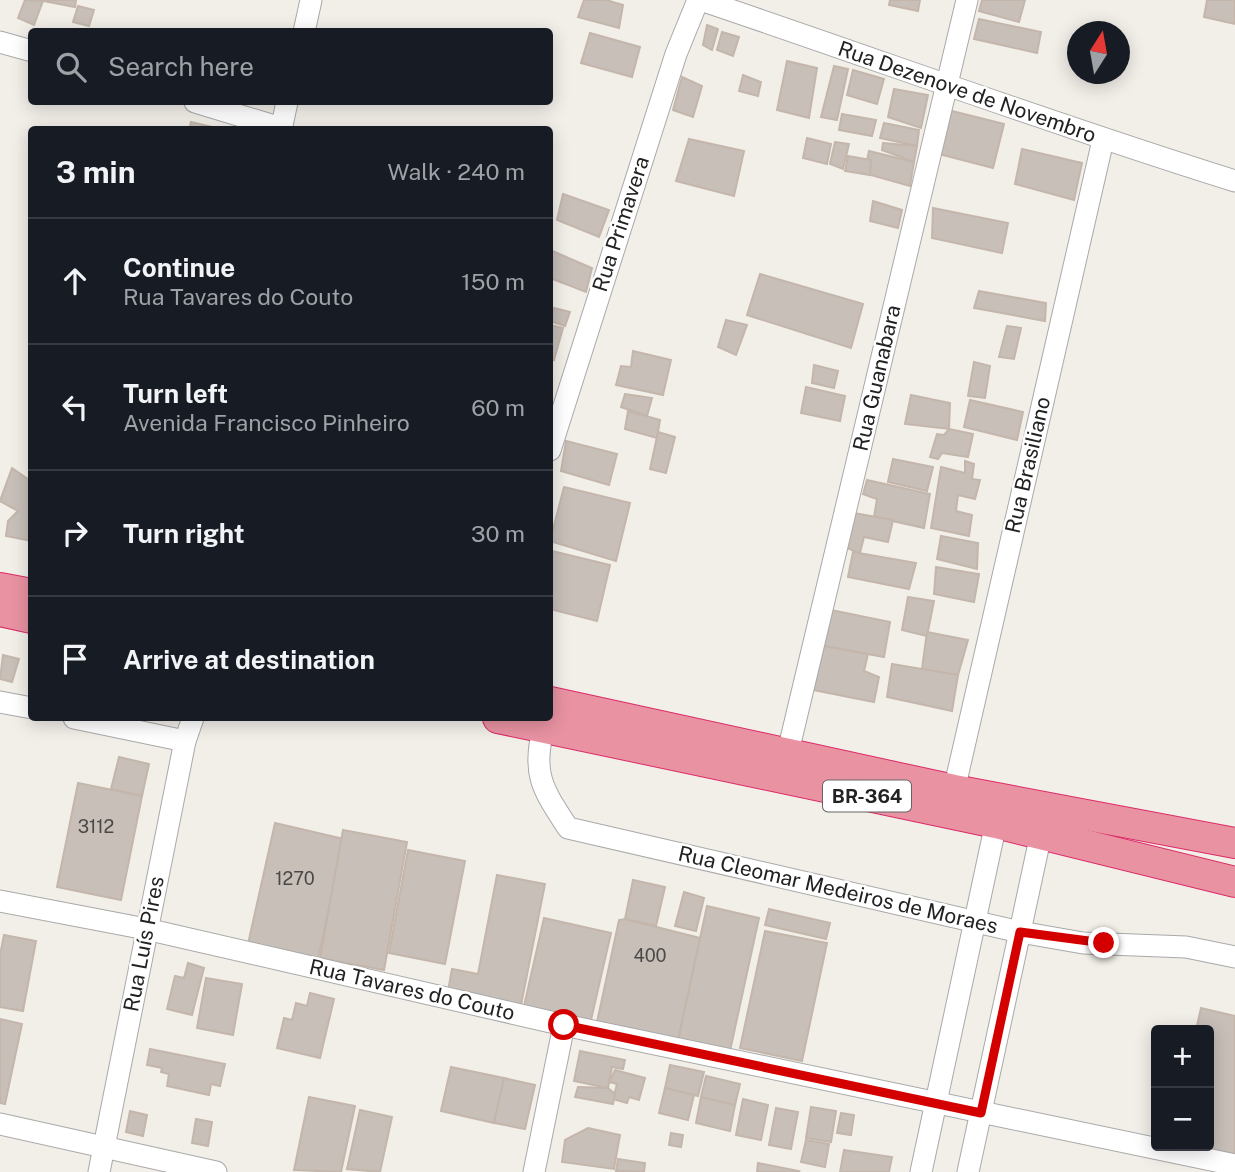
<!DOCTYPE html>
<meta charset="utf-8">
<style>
body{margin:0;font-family:"Public Sans",sans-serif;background:#242831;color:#f1f3f6}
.controls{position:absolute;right:21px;bottom:21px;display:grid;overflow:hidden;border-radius:7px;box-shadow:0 4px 18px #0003}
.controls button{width:63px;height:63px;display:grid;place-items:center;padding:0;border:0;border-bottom:2px solid #363941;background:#171b24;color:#f1f3f6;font:35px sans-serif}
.compass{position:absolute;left:1067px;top:21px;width:63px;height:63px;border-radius:50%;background:#171b24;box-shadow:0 4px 18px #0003;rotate:11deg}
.stop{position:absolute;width:21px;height:21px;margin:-16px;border:5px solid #d40000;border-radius:50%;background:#fff}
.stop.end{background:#d40000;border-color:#fff;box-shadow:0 2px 7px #0008}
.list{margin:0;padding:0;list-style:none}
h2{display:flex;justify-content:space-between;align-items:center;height:91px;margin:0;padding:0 28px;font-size:30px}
h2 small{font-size:23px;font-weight:400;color:#9ea1a6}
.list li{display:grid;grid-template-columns:46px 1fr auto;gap:21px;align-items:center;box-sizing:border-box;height:126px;padding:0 28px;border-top:2px solid #363941}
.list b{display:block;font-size:26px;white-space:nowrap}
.list p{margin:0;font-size:23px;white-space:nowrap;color:#9ea1a6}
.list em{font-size:23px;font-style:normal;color:#9ea1a6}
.icon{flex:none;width:38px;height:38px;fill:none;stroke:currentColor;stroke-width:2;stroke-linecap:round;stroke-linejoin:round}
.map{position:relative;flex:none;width:1235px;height:1172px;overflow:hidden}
.search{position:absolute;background:#171b24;box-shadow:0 4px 18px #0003;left:28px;top:28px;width:525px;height:77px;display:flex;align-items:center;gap:18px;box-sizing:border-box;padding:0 24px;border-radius:7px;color:#9ea1a6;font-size:26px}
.panel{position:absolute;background:#171b24;box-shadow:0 4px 18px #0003;left:28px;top:126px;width:525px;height:595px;border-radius:7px}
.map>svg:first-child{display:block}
.building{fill:#c7bfb8;stroke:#c4b6ab;stroke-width:2}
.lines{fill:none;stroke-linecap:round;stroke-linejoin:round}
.minor-casing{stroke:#a9a9a9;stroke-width:23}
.highway-casing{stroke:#dc2a67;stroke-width:32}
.minor{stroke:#fff;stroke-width:21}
.highway{stroke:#e892a2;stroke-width:30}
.route{stroke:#d40000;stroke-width:9}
.labels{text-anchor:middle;stroke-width:5;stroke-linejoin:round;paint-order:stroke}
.number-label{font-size:18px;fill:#4b4948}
.shield{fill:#fff;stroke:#646464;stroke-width:2}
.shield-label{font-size:19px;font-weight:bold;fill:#222}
.street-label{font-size:21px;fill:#222;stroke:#fff}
</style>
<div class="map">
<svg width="1235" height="1172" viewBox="0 0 1235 1172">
<rect width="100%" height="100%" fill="#f2efe9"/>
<g class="building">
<polygon points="25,0 43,1 34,25 18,18"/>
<polygon points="76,0 75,7 43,1 43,0"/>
<polygon points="584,0 606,0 623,5 619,28 578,17"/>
<polygon points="890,0 920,0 918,11 889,5"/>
<polygon points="982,0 1025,0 1019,22 979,11"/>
<polygon points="1207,0 1235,0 1235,24 1204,17"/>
<polygon points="78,6 94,10 89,26 73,22"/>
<polygon points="979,19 1041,32 1037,53 974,39"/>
<polygon points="707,25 718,29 712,50 703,45"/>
<polygon points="722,32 739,37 733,56 717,50"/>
<polygon points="590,33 640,47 632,77 581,63"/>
<polygon points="787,61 817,68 809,118 777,110"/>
<polygon points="834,66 848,69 837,120 821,117"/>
<polygon points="853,70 884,79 877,104 847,95"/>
<polygon points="743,75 761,82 758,96 739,91"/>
<polygon points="682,77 702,86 693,117 673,110"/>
<polygon points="894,89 928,95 921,128 888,117"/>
<polygon points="952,111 1004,124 993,168 939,154"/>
<polygon points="842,114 876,120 872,136 839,130"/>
<polygon points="191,122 225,130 189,130"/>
<polygon points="884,123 919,130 917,146 880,138"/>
<polygon points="807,138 831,144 827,164 803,158"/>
<polygon points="689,139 744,151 734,196 676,181"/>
<polygon points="835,142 849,144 843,169 830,164"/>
<polygon points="883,143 917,146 914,162 882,150"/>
<polygon points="1022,149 1082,163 1074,200 1015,184"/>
<polygon points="869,151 914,162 910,186 864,173"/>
<polygon points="848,156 871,160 870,175 845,171"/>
<polygon points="563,194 609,210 599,237 557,220"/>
<polygon points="873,201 902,210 898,228 870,221"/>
<polygon points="933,208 1008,223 1002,253 932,238"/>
<polygon points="550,250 592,268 586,292 550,278"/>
<polygon points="760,274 863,304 851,348 747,315"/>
<polygon points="979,291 1046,303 1045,321 974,308"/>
<polygon points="554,308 570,312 565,326 550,321"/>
<polygon points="726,320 747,325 736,355 718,347"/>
<polygon points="550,325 563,328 554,360 550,359"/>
<polygon points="1007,326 1021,328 1014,359 999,357"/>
<polygon points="633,351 671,360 663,395 616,385 621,366 631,367"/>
<polygon points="974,362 990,366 985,398 968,396"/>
<polygon points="814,365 838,371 834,388 812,383"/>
<polygon points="806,387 845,396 840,421 801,413"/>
<polygon points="625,394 652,398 647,416 621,407"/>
<polygon points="911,395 950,403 949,429 905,424"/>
<polygon points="970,400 1023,412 1017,440 964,427"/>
<polygon points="628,411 660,420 657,438 625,429"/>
<polygon points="949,429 973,434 968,457 942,453 938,459 930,457 937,434 944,435"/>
<polygon points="658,432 675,437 666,473 650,469"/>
<polygon points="566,441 617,454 609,485 561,471"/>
<polygon points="893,459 933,467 927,491 888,482"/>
<polygon points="965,461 974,464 972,479 980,480 975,499 958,495 956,511 972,515 969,536 931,528 941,467 965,473"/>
<polygon points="12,468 32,482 32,541 6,536 8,521 18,511 0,501"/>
<polygon points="867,480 930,494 924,528 874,517 877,499 863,494"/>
<polygon points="564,487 630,503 616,561 550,541"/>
<polygon points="854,513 893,520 888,542 864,537 860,553 847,548"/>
<polygon points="941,536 978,543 977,569 937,559"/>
<polygon points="552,551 610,565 597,621 550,609"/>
<polygon points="853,552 916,563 909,589 848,577"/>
<polygon points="936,567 979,574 974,602 934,594"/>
<polygon points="908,597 934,601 927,636 902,630"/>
<polygon points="831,610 890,622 884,657 824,646"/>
<polygon points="927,632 968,640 958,675 922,669"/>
<polygon points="824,646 868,654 864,671 879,677 874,702 813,690"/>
<polygon points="3,655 19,659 12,682 0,679"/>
<polygon points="892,664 958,675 952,711 887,697"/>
<polygon points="119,757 149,764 142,796 111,789"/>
<polygon points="78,783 142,796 121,900 57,887"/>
<polygon points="275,823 344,839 318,959 248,944"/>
<polygon points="343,830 407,842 384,970 320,958"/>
<polygon points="408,850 465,861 445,964 389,953"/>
<polygon points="497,875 545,884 521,1005 448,991 452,969 478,974"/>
<polygon points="633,880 665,887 656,926 625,919"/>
<polygon points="684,892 704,898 696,931 675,926"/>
<polygon points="707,906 759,918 730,1051 678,1040"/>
<polygon points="769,909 830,923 826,939 765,925"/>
<polygon points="544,918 611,933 591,1020 524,1006"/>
<polygon points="625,919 700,938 678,1040 597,1022 619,920"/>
<polygon points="765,931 827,943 802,1061 740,1048"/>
<polygon points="4,935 36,941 23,1011 0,1007 0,955"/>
<polygon points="188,963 204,968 192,1015 167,1009 175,976 184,978"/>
<polygon points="206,978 242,984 233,1035 197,1028"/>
<polygon points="310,993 334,999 320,1058 277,1048 284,1018 292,1020 296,1003 307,1006"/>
<polygon points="1201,1008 1235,1016 1235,1154 1198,1146 1209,1146 1209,1030 1196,1030"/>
<polygon points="0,1019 22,1024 5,1104 0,1103"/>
<polygon points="150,1049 225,1064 220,1086 211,1084 209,1095 167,1086 169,1074 161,1072 162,1068 147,1065"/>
<polygon points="580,1051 625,1060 623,1069 612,1067 608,1088 574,1081"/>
<polygon points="670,1065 704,1072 698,1096 665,1088"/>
<polygon points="451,1067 504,1078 494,1123 441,1111"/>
<polygon points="615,1070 645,1078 639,1100 629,1097 627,1103 613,1099 617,1084 609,1082"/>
<polygon points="706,1076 740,1084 735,1105 701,1097"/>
<polygon points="504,1078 535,1085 525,1129 494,1123"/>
<polygon points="578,1087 608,1088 615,1094 613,1104 575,1097"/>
<polygon points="665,1088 694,1095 688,1120 659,1113"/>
<polygon points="309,1097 355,1106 341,1172 294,1170"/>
<polygon points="701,1097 735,1105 730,1131 696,1123"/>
<polygon points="743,1099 768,1105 761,1140 736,1135"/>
<polygon points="811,1107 836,1111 831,1142 806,1138"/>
<polygon points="776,1108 798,1112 791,1149 769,1145"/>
<polygon points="360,1110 392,1117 380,1172 347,1169"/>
<polygon points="130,1111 147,1115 143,1136 126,1132"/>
<polygon points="841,1113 854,1115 851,1135 837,1133"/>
<polygon points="196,1119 212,1122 208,1146 192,1143"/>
<polygon points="588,1128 620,1135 614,1169 562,1162 565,1140"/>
<polygon points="671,1133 683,1135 681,1147 669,1145"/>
<polygon points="806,1140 829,1144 825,1167 801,1162"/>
<polygon points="844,1150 892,1157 889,1172 840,1172"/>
<polygon points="618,1159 645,1163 644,1172 616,1171"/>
<polygon points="758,1163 799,1171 798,1172 757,1172"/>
</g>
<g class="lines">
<g class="minor-casing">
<g id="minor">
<path d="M701,0C879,60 1055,125 1235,181"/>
<polyline points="304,32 311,0"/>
<polyline points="0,42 32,51"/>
<polyline points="195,102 281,128"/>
<polyline points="281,130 287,102"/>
<polyline points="550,450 676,54 698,0"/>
<polyline points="0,702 32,708"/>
<polyline points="74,718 185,741"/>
<path d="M544,727C531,773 543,790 568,828L1020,932L1083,943L1186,947L1235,957"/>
<polyline points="787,756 967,0"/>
<polyline points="954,790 1103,140"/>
<polyline points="0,901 146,929 564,1025 1235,1165"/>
<polyline points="0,1124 216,1172"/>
<polyline points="99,1172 185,741 193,718"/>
<polyline points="534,1172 564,1025"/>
<polyline points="921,1172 996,823"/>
<polyline points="968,1172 1041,834"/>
</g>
</g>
<g class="highway-casing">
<g id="highway">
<polyline points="0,588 32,594"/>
<polyline points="0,611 32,618"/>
<polyline points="550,702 954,790 1235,843"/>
<polyline points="498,718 996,823 1235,882"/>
</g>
</g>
<use href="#minor" class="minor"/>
<use href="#highway" class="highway"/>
</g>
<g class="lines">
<polyline class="route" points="564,1025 981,1113 1020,932 1104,943"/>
</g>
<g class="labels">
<g class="number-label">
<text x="96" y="833">3112</text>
<text x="295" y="885">1270</text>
<text x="650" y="962">400</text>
</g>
<rect class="shield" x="823" y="780.5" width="88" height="31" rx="5"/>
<g class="shield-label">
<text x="867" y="803">BR-364</text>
</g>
<g class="street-label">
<text transform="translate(967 92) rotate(19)" y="7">Rua Dezenove de Novembro</text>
<text transform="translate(621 224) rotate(-72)" y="7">Rua Primavera</text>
<text transform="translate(877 378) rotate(-77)" y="7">Rua Guanabara</text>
<text transform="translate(1028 465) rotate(-77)" y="7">Rua Brasiliano</text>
<text transform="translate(838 890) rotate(13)" y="7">Rua Cleomar Medeiros de Moraes</text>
<text transform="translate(144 944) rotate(-79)" y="7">Rua Luís Pires</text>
<text transform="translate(412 990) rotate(13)" y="7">Rua Tavares do Couto</text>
</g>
</g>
</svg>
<div class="controls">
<button>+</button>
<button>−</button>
</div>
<svg class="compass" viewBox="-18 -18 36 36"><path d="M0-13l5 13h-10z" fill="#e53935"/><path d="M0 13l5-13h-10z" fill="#9ea1a6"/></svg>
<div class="stop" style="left:564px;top:1025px"></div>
<div class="stop end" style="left:1104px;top:943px"></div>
<div class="search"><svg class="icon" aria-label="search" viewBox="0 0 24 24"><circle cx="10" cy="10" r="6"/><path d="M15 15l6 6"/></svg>Search here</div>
<section class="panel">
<h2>3 min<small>Walk · 240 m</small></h2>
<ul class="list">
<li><svg class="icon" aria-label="ahead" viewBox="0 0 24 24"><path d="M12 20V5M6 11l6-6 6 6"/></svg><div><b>Continue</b><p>Rua Tavares do Couto</p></div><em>150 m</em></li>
<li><svg class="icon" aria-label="left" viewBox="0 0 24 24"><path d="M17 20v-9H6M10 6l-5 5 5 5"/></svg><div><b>Turn left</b><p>Avenida Francisco Pinheiro</p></div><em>60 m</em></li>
<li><svg class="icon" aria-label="right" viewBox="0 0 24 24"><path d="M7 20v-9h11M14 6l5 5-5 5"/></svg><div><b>Turn right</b></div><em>30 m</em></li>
<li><svg class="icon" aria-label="arrive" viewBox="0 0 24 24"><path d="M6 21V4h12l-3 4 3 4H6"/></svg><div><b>Arrive at destination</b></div></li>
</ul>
</section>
</div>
